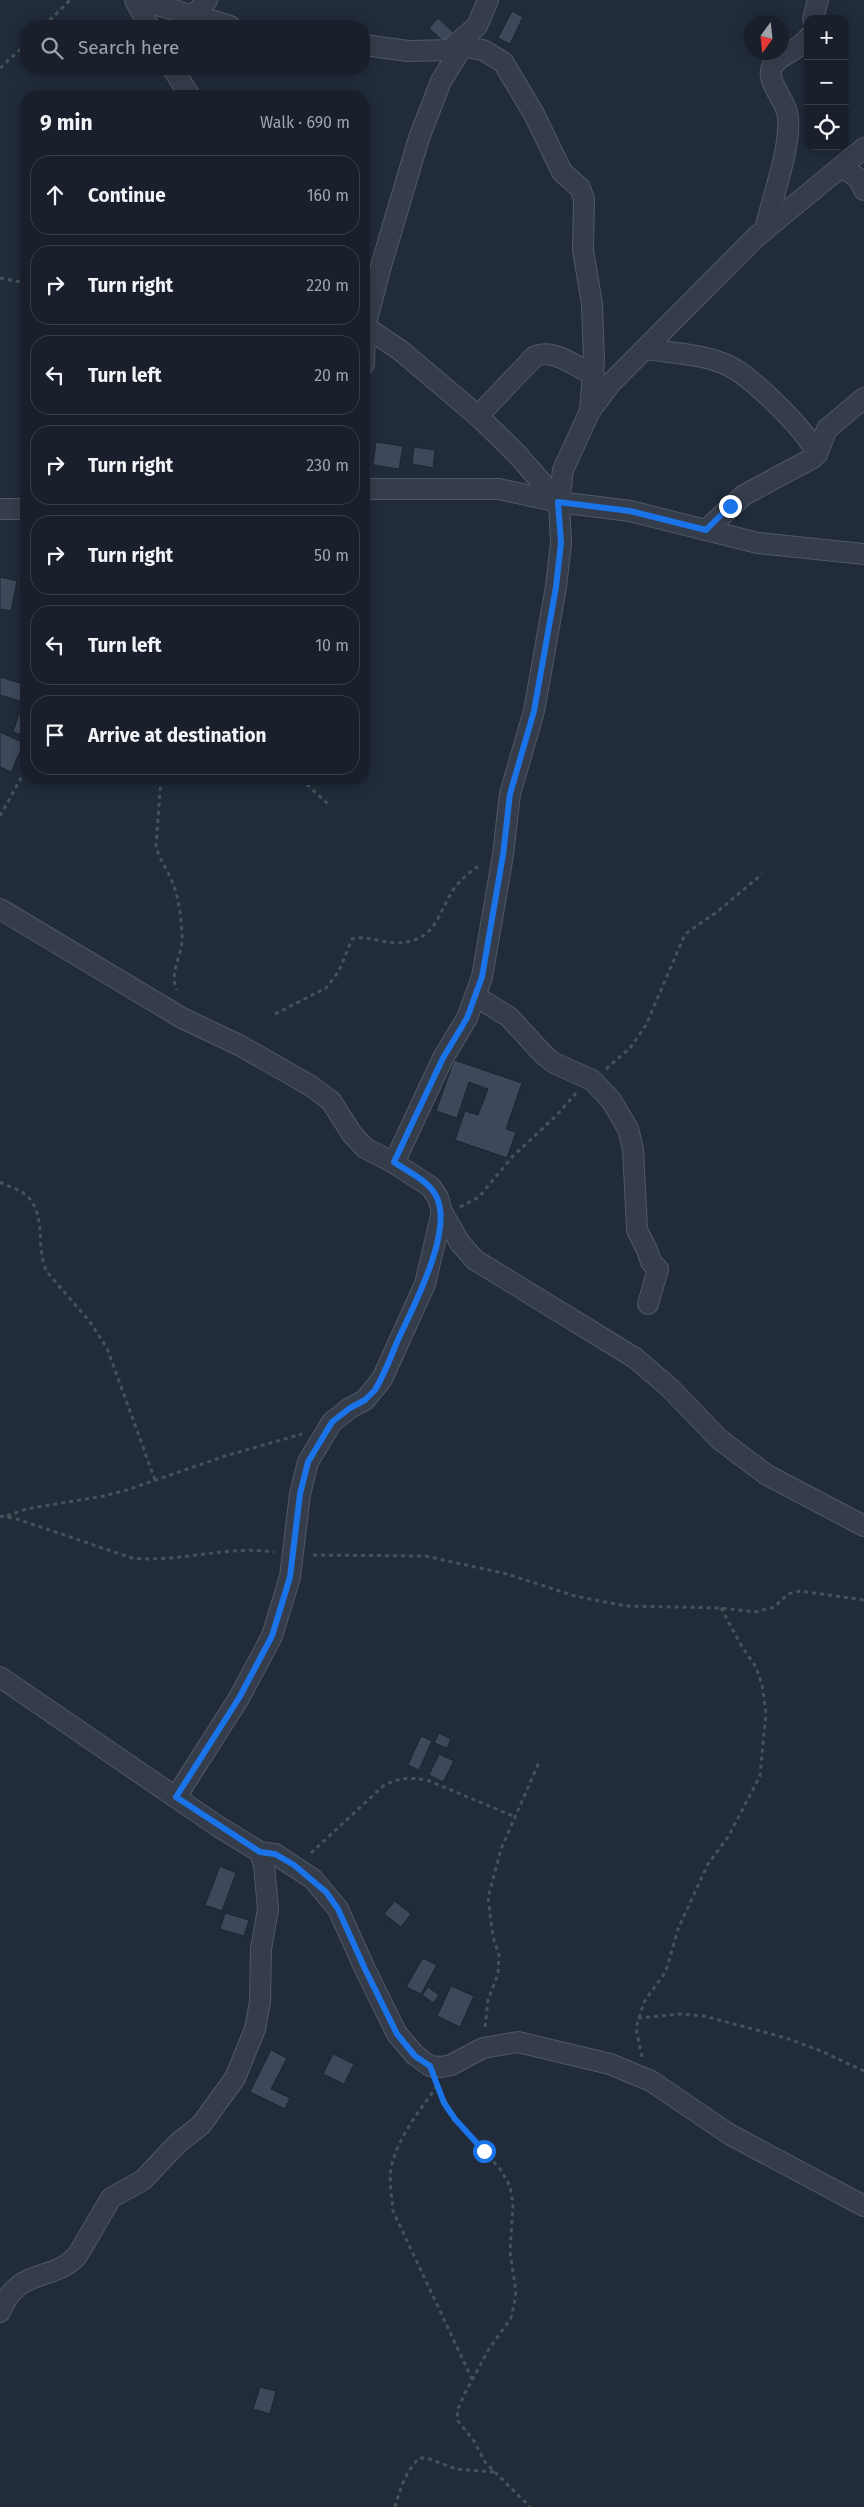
<!DOCTYPE html>
<meta charset="utf-8">
<style>
body{margin:0;font-family:"Fira Sans",sans-serif;background:#262d38;color:#f1f3f6}
.controls{position:absolute;right:15px;top:15px;display:grid;overflow:hidden;border-radius:10px;box-shadow:0 2px 12px #0003}
.controls button{width:45px;height:45px;display:grid;place-items:center;padding:0;border:0;border-bottom:1px solid #373e48;background:#19202c;color:#f1f3f6;font:25px sans-serif}
.compass{position:absolute;left:744px;top:15px;width:45px;height:45px;border-radius:50%;background:#19202c;box-shadow:0 2px 12px #0003;rotate:195deg}
.stop{position:absolute;width:15px;height:15px;margin:-11px;border:4px solid #1a73e8;border-radius:50%;background:#fff}
.stop.end{background:#1a73e8;border-color:#fff;box-shadow:0 1px 5px #0008}
.list{margin:0;padding:0;list-style:none}
h2{display:flex;justify-content:space-between;align-items:center;height:65px;margin:0;padding:0 20px;font-size:21px}
h2 small{font-size:16px;font-weight:400;color:#9fa3a9}
.list li{display:grid;grid-template-columns:32px 1fr auto;gap:15px;align-items:center;box-sizing:border-box;height:80px;margin:0 10px 10px;padding:0 10px;border:1px solid #373e48;border-radius:20px}
.list b{display:block;font-size:19px;white-space:nowrap}
.list em{font-size:16px;font-style:normal;color:#9fa3a9}
.icon{flex:none;width:28px;height:28px;fill:none;stroke:currentColor;stroke-width:2;stroke-linecap:round;stroke-linejoin:round}
.map{position:relative;flex:none;width:864px;height:2507px;overflow:hidden}
.search{position:absolute;background:#19202c;box-shadow:0 2px 12px #0003;left:20px;top:20px;width:350px;height:55px;display:flex;align-items:center;gap:12px;box-sizing:border-box;padding:0 18px;border-radius:20px;color:#9fa3a9;font-size:19px}
.panel{position:absolute;background:#19202c;box-shadow:0 2px 12px #0003;left:20px;top:90px;width:350px;height:695px;border-radius:20px}
.map>svg:first-child{display:block}
.building{fill:#3d495a;stroke:#1c2431}
.lines{fill:none;stroke-linecap:round;stroke-linejoin:round}
.street-casing{stroke:#505865;stroke-width:22}
.path{stroke:#415559;stroke-width:3;stroke-dasharray:4 4;stroke-linecap:butt}
.street{stroke:#353d4b;stroke-width:20}
.route{stroke:#1a73e8;stroke-width:6}
</style>
<div class="map">
<svg width="864" height="2507" viewBox="0 0 864 2507">
<rect width="100%" height="100%" fill="#212b3a"/>
<g class="building">
<polygon points="512,11 523,17 510,44 498,38"/>
<polygon points="438,18 453,32 444,42 429,28"/>
<polygon points="376,442 403,446 399,469 373,465"/>
<polygon points="414,447 435,450 433,468 412,464"/>
<polygon points="0,577 17,581 11,611 0,609"/>
<polygon points="0,677 26,685 25,736 13,732 23,702 0,695"/>
<polygon points="0,732 24,743 11,772 0,767"/>
<polygon points="454,1060 522,1083 506,1129 516,1132 507,1158 455,1140 465,1111 478,1115 488,1089 469,1082 457,1118 436,1111"/>
<polygon points="439,1733 451,1739 447,1748 434,1743"/>
<polygon points="421,1736 432,1741 419,1770 408,1765"/>
<polygon points="439,1754 454,1761 443,1782 429,1775"/>
<polygon points="220,1866 236,1873 222,1911 205,1905"/>
<polygon points="395,1901 411,1914 401,1927 384,1914"/>
<polygon points="225,1913 249,1920 244,1936 220,1929"/>
<polygon points="423,1958 437,1965 421,1994 406,1987"/>
<polygon points="451,1986 474,1996 460,2027 437,2016"/>
<polygon points="428,1987 439,1995 433,2003 422,1995"/>
<polygon points="271,2050 287,2058 271,2089 290,2098 285,2109 250,2092"/>
<polygon points="333,2054 354,2064 344,2084 323,2074"/>
<polygon points="260,2387 276,2391 270,2414 253,2409"/>
</g>
<g class="lines">
<g class="street-casing">
<g id="street">
<polyline points="135,0 149,26"/>
<polyline points="141,0 190,15 196,13 207,0"/>
<polyline points="198,11 208,19 230,26"/>
<polyline points="813,19 818,0"/>
<polyline points="364,45 408,51 454,50 459,52"/>
<polyline points="455,45 483,50 503,62 534,114 562,172 580,188 584,199 583,250 592,304 594,360 590,411"/>
<polyline points="173,69 190,96"/>
<polyline points="842,167 859,179 864,190"/>
<path d="M765,230C772,198 791,148 788,117C787,101 765,81 772,67C779,54 799,51 808,38"/>
<polyline points="364,326 400,350 478,416 515,452 559,502"/>
<path d="M646,349C672,353 701,354 725,364C751,375 805,429 817,454"/>
<polyline points="364,364 365,327 381,266 419,138 441,81 459,52 455,45 477,26 488,0"/>
<path d="M478,416L534,357C553,347 576,367 594,375"/>
<polyline points="364,489 499,489 559,502 630,511 758,543 864,554"/>
<polyline points="0,509 26,509"/>
<polyline points="706,530 744,495 813,458 817,454 827,429 864,398"/>
<polyline points="0,909 182,1018 241,1046 311,1086 331,1101 352,1134 365,1148 394,1163 431,1187 438,1198 442,1212 460,1243 475,1260 635,1358 670,1388 719,1439 767,1475 864,1526"/>
<polyline points="477,997 509,1017 544,1055 554,1063 592,1080 611,1100 628,1129 633,1149 637,1230 647,1250 651,1262 658,1269 648,1304"/>
<polyline points="394,1163 443,1058 467,1018 482,977 503,855 510,794 534,711 556,587 561,543 559,502 563,470 590,411 611,383 756,237 864,148"/>
<polyline points="0,1677 219,1827 260,1852 275,1854 313,1879 338,1909 365,1969 397,2034 415,2055 430,2066 441,2067 451,2065 483,2048 518,2042 610,2064 651,2081 729,2134 864,2206"/>
<polyline points="176,1797 239,1698 272,1636 290,1577 300,1494 308,1462 332,1422 350,1408 365,1400 382,1379 425,1284 442,1212"/>
<path d="M0,2312C19,2266 51,2283 77,2256L111,2198L143,2180L178,2143L201,2125L235,2078L255,2029L260,2002L261,1949L268,1909L264,1865L260,1852"/>
</g>
</g>
<g class="path">
<polyline points="44,26 70,0"/>
<polyline points="0,68 26,44"/>
<polyline points="0,278 26,283"/>
<path d="M161,779L156,846C159,859 167,869 172,881C179,898 181,916 182,934C184,955 168,971 177,990"/>
<polyline points="301,779 329,805"/>
<polyline points="0,816 26,769"/>
<path d="M275,1014L326,988L339,971L352,939C370,933 389,950 417,939C437,931 442,907 453,890C461,879 470,871 482,864"/>
<polyline points="606,1069 630,1048 646,1025 685,934 717,912 762,874"/>
<path d="M0,1182C9,1187 20,1189 28,1197C47,1217 35,1248 47,1272L90,1322L107,1348L155,1480"/>
<polyline points="460,1207 479,1197 513,1156 556,1116 576,1093"/>
<path d="M0,1516L17,1519L132,1558C179,1563 227,1545 274,1552"/>
<polyline points="7,1516 26,1509 104,1496 127,1490 225,1456 302,1434"/>
<polyline points="313,1555 425,1556 507,1574 575,1596 626,1606 721,1608 755,1612 774,1607 788,1594 800,1591 864,1600"/>
<path d="M311,1853L383,1786C398,1778 409,1777 427,1780L513,1816"/>
<polyline points="638,2018 681,2014 704,2016 786,2038 821,2051 864,2071"/>
<polyline points="485,2027 488,2000 498,1974 499,1955 493,1937 488,1898 501,1849 540,1760"/>
<polyline points="642,2057 636,2028 644,2002 666,1971 678,1929 708,1864 728,1837 760,1776 766,1713 762,1685 756,1667 742,1647 721,1608"/>
<polyline points="437,2085 455,2119 500,2169 510,2186 513,2204 510,2252 516,2292 514,2305 511,2318 489,2349 465,2393 457,2411 458,2421 474,2441 485,2462 530,2507"/>
<path d="M437,2086C420,2110 399,2136 392,2164C388,2179 392,2196 393,2211L472,2379"/>
<path d="M395,2507C400,2490 406,2469 420,2458H427L456,2469L494,2472"/>
</g>
<use href="#street" class="street"/>
</g>
<g class="lines">
<path class="route" d="M484,2151L455,2119L444,2103L430,2066L415,2056L397,2034L365,1969L338,1909L326,1892L294,1865L275,1854L260,1852L176,1797L239,1698L272,1636L290,1577L300,1494L308,1462L332,1422L350,1408L365,1400L375,1390C384,1375 390,1359 397,1342C412,1309 453,1233 437,1198C430,1181 408,1172 394,1162L443,1058L467,1018L482,977L503,855L510,794L534,711L556,587L561,543L558,502L630,511L706,530L730,506"/>
</g>
</svg>
<div class="controls">
<button>+</button>
<button>−</button>
<button><svg class="icon" aria-label="locate" viewBox="0 0 24 24"><circle cx="12" cy="12" r="6"/><path d="M12 2v4M12 18v4M2 12h4M18 12h4"/></svg></button>
</div>
<svg class="compass" viewBox="-18 -18 36 36"><path d="M0-13l5 13h-10z" fill="#e53935"/><path d="M0 13l5-13h-10z" fill="#9fa3a9"/></svg>
<div class="stop" style="left:484px;top:2151px"></div>
<div class="stop end" style="left:730px;top:506px"></div>
<div class="search"><svg class="icon" aria-label="search" viewBox="0 0 24 24"><circle cx="10" cy="10" r="6"/><path d="M15 15l6 6"/></svg>Search here</div>
<section class="panel">
<h2>9 min<small>Walk · 690 m</small></h2>
<ul class="list">
<li><svg class="icon" aria-label="ahead" viewBox="0 0 24 24"><path d="M12 20V5M6 11l6-6 6 6"/></svg><div><b>Continue</b></div><em>160 m</em></li>
<li><svg class="icon" aria-label="right" viewBox="0 0 24 24"><path d="M7 20v-9h11M14 6l5 5-5 5"/></svg><div><b>Turn right</b></div><em>220 m</em></li>
<li><svg class="icon" aria-label="left" viewBox="0 0 24 24"><path d="M17 20v-9H6M10 6l-5 5 5 5"/></svg><div><b>Turn left</b></div><em>20 m</em></li>
<li><svg class="icon" aria-label="right" viewBox="0 0 24 24"><path d="M7 20v-9h11M14 6l5 5-5 5"/></svg><div><b>Turn right</b></div><em>230 m</em></li>
<li><svg class="icon" aria-label="right" viewBox="0 0 24 24"><path d="M7 20v-9h11M14 6l5 5-5 5"/></svg><div><b>Turn right</b></div><em>50 m</em></li>
<li><svg class="icon" aria-label="left" viewBox="0 0 24 24"><path d="M17 20v-9H6M10 6l-5 5 5 5"/></svg><div><b>Turn left</b></div><em>10 m</em></li>
<li><svg class="icon" aria-label="arrive" viewBox="0 0 24 24"><path d="M6 21V4h12l-3 4 3 4H6"/></svg><div><b>Arrive at destination</b></div></li>
</ul>
</section>
</div>
